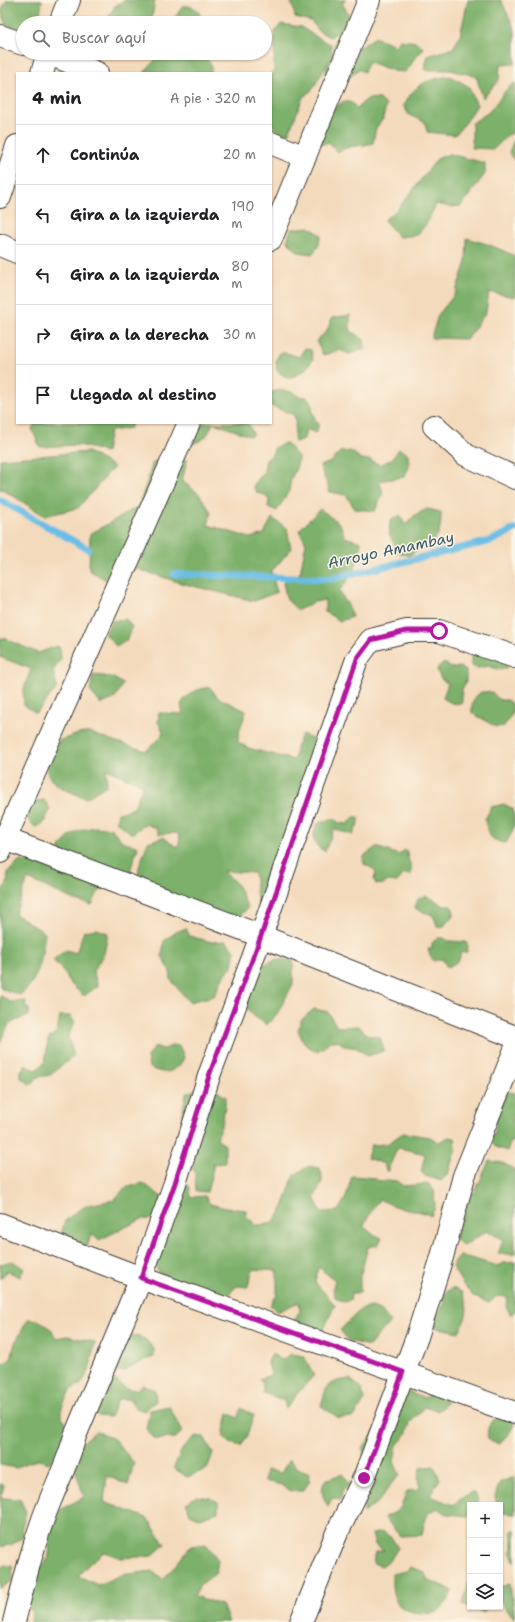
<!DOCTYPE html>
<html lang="es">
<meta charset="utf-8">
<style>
body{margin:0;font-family:"Shantell Sans",sans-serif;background:#f2f2f2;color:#202124}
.controls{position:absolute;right:12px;bottom:12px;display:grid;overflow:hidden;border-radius:0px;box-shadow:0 1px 3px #0004}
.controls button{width:36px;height:36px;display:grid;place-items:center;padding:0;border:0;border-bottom:1px solid #e0e0e0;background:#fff;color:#202124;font:20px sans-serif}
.stop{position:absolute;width:12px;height:12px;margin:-9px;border:3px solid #b5179e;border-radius:50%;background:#fff}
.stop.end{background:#b5179e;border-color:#fff;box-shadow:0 1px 4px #0008}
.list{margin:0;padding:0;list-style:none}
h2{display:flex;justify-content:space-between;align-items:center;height:52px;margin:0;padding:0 16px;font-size:17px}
h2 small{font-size:13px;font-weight:400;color:#757577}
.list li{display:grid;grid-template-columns:26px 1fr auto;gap:12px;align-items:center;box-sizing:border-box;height:60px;padding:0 16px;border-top:1px solid #e0e0e0}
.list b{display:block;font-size:15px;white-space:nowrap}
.list em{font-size:13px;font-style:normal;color:#757577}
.icon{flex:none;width:22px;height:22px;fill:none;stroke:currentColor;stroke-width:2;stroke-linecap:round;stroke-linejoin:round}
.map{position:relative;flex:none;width:515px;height:1622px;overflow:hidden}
.search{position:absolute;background:#fff;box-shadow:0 1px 3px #0004;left:16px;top:16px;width:256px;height:44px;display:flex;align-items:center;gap:10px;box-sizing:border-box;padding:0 14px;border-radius:22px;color:#757577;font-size:15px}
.panel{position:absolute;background:#fff;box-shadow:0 1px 3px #0004;left:16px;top:72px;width:256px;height:352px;border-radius:0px}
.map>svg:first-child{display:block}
.forest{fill:#7db06b;stroke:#4c6644}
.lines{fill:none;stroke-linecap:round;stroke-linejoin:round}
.stream{stroke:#6abde6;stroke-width:7}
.minor-casing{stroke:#3c3834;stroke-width:24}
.minor{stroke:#fff;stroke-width:22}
.route{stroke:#b5179e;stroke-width:5}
.labels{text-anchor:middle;stroke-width:3;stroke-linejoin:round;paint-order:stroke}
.water-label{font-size:15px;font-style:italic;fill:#3b5c6d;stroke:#fcf5e5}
</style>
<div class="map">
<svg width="515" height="1622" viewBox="0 0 515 1622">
<rect width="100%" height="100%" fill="#fcf5e5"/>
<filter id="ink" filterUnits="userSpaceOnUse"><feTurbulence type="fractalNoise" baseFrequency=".025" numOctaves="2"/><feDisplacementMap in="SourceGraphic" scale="8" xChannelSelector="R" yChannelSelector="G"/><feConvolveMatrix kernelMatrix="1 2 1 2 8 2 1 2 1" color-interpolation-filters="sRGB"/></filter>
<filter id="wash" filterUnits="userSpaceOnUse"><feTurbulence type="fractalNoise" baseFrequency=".012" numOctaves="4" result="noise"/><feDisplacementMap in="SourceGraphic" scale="16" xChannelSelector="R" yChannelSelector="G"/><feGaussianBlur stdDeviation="0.9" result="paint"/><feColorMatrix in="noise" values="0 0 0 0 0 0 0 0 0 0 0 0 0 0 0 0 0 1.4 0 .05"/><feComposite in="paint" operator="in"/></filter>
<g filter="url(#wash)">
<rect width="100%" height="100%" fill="#f4dabc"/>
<g class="forest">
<polygon points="7,0 42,0 39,23 23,23 23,29 6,26 1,11"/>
<polygon points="125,0 155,0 151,23 102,23 109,16 115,6"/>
<polygon points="290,0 346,0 342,3 349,15 340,31 330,37 320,32 311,21 295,17 293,7"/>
<polygon points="468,0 501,0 515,30 515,64 500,65 499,80 483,98 476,76 450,70 424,70 428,56 453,48 460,36"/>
<path d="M183,6C194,5 202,11 201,23H171Z"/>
<polygon points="281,24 301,27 320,39 331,44 332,56 312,90 303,97 289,133 277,133 271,121 271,74 274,70 275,32"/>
<path d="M375,37C382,41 389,41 395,46L400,40L417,42L424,49L413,60L410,67L405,72L394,71L369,62L364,72L358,69C349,82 339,76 326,73V68L334,56L335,39L350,46L361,47Z"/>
<polygon points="164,53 201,53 211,64 211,73 144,73 153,62"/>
<path d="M450,76L468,86L477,105L467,121L455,135L427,132L425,122L409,115L403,105C419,82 423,81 450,76Z"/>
<polygon points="515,83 515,132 508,135 494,149 472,148 472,123 489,112 506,90"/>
<path d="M369,98L380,99L386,105L383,119L376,128L373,143C367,145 363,145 357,146C350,146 344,149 337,152L329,142L320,145L329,112L344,101L352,103L358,109L361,104Z"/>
<polygon points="514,140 515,140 515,162 509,152"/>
<polygon points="449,154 485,163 485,174 461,206 451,207 436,204 427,223 417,235 399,237 384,220 399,208 437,159"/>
<polygon points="309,227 321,235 318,247 312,254 298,252 287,241 291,229"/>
<polygon points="467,238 490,245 515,256 515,297 489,292 486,312 467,339 431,338 438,315 455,294 466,262"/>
<polygon points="350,315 350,330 364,340 365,349 349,354 340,350 323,355 316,341 327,331 332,318"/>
<polygon points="305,348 311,350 313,359 305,370 289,379 277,371 276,360 280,353 287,353 299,357"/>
<path d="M281,390L292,392L298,396L306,397L311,400C312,410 312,416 319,424L316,433L306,429L304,439L295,442C292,432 298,427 294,415L271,406V392Z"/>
<polygon points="35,423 132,423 130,428 110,431 106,452 79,445 40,447 32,429"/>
<path d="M185,423H213C207,437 205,441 189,444Z"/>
<polygon points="214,423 246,423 249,425 253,434 250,436"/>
<polygon points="286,443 299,458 295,471 291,478 289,491 277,511 268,507 269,500 265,495 257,493 253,486 264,471 266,460 272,455 275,447"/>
<polygon points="399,449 408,454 409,467 404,477 379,481 383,492 375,511 355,509 346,495 330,492 320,466 331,462 340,452 351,451 361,459 370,460 380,465 392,459"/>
<polygon points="88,452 114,467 78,508 45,516 2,489 0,490 0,459"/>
<polygon points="170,457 187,460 182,481 199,494 211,512 208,525 250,538 264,534 272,518 287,528 291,549 271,572 277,592 254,601 181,583 119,563 108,581 89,570 90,534 139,506 153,462"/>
<path d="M320,509L340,524L345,537L361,542C360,562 352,576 339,591L348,605L352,617L340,621L325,612V600L314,602L298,610L287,600L283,583L300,573L306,543L299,530Z"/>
<path d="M427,509L441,512C441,532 440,534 426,549L421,547L409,556L398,552L389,534L390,521L400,515L405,525L415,515Z"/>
<polygon points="126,619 132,627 126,641 116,646 105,634 112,621"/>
<path d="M0,638H4L38,653L57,646L60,648L61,659L53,671L55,678L57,688C49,696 44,705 36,713L24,705L23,691L31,669L0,657Z"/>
<polygon points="475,650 506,663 507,667 501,670 488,666 478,668 471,666 471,654"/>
<path d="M445,663L451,668L460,667L466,671V682L462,689V702C455,706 449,702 443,698L448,683L442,680L437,671L438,667Z"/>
<polygon points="93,675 112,677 123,684 114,699 101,704 90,691"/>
<path d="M210,687L217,697L246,711C243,722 238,731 238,742L248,748L294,760L296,748L302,734L313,738L319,757L314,792L316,813L299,836L271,892L258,905L254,873L223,871L237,884L248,908L221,933L182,915L175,904L138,876L139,867L148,842L163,837L178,848L180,837L176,833L159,834L156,828L145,824L132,834L116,821L118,813L134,808L143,785L106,769L107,785L86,798C72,792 44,786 47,764C49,756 55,747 58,741C71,737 86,728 98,736L146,751L161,737L163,731L158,722L159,713L183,714L181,704C188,693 197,689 210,687Z"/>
<path d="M481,692H492L499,700H507L513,705L512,714L504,726L496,727L472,713C471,703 473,698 481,692Z"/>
<polygon points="44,800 50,809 44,823 35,827 24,815 30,802"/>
<path d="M504,804L513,809C515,827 515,828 506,843C489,841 487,833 485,819L489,812L491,807Z"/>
<path d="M354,817H359V822L353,835L334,829L325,851C312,846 312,836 317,824L330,819H335L339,823L348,824Z"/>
<path d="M96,827L112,829L122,841L138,847L129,874L58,852C67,834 77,830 96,827Z"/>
<path d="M376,847L399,855L404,850L407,852C407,860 413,866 411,875L404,874L397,882L388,881C384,885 381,885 376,884L374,880L376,872L373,869L364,864L363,859L365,855Z"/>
<path d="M20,861L39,863L55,872L62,864L110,886L98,892L92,905L72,899L28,879L15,914L45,933C42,956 40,980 20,995L0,988V892L7,884L8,872Z"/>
<path d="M425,896L435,900L443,906H451L453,909L454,914L444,926L437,927C434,908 425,916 415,908L418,899Z"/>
<polygon points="186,928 189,936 212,942 226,941 235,950 232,966 222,979 214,996 189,1002 171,980 170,971 162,956 164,941 176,932"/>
<polygon points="97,929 108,933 104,954 93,971 98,986 84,996 70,983 65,973 53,960 66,950 76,953 84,931"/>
<polygon points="437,938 444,938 449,941 466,942 468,946 467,952 460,953 460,958 456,963 447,967 442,959 434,961 430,956 428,949 432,949 432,943"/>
<polygon points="277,959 293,960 293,984 277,1014 267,1025 254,1016 243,1004 260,966"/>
<polygon points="0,995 10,1002 26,1001 25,1007 29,1009 29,1015 9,1024 0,1043"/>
<path d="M314,1009L328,1012L337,1027L359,1026L367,1035L380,1037L384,1051L368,1056L357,1048L345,1046L338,1041H330L324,1047L317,1051C306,1047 302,1041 298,1030L301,1020Z"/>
<polygon points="60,1016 70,1016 75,1022 68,1037 74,1056 50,1075 38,1077 31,1085 21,1078 21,1071 25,1065 36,1070 45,1062 48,1039 57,1032"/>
<path d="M175,1045L180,1047L184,1057C178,1073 163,1076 149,1067L147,1057L155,1046L163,1049Z"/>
<polygon points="206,1084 226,1097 223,1120 217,1138 225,1145 225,1163 214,1164 207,1192 196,1191 195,1172 178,1148 193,1135 182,1114 186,1094"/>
<polygon points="508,1092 515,1093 515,1110 513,1121 515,1125 515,1142 511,1141 507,1151 496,1147 491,1142 496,1127 493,1114"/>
<polygon points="403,1133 430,1137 439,1142 449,1137 455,1138 456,1148 448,1174 441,1181 425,1176 421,1172 425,1154 400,1148 397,1149 387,1172 384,1164 367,1158 371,1145 387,1144"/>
<polygon points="489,1161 503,1163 515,1170 515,1254 498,1254 503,1239 487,1231 463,1246 442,1225 442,1208 475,1192"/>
<path d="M309,1166L319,1168C326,1179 320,1187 314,1197L321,1212L338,1211L346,1197L352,1176L375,1178L378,1181L388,1180L397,1181L403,1186L429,1184L434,1189L435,1207L431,1216C421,1210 412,1212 400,1208C393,1206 387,1202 379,1200C372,1208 369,1217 363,1226L371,1233L382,1238L378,1245L368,1247L360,1277V1293H351L350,1301L344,1302L335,1297L333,1288L335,1280L318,1267L315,1282L335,1305L323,1331L316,1336L299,1328L294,1320L300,1311L299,1302L277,1312L270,1305L277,1295V1271L253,1269L248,1287L237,1286L221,1301C197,1293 156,1286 152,1256C151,1250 160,1227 162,1220L142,1219L99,1240L91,1234L88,1245L80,1252L60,1244L62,1231L65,1221L76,1212L88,1205L114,1200L125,1188L143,1183L170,1203L177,1194L189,1185L191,1197L205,1196L210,1204L226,1208L246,1210V1216L256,1225C261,1225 268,1225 272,1222C285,1212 288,1190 294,1175Z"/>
<path d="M459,1256C472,1257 485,1263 498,1266L504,1263L515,1262V1311L511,1315L506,1307L507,1297L497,1296L489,1303L474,1297L462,1283L452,1267Z"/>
<polygon points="13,1261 24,1269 20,1277 7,1271 0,1279 0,1264"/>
<path d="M452,1288L462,1292C470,1309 467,1316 459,1332L429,1326V1318L441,1311L445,1293Z"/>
<polygon points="372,1307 382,1311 390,1322 369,1346 349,1341 340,1330 361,1309"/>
<path d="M28,1319C42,1319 50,1326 56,1338L67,1336L95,1342L89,1371L81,1384L71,1389L62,1407V1418L69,1426C65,1440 59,1452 49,1463L38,1460L26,1463L17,1468L0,1465V1366L11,1359L15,1343Z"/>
<polygon points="132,1335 145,1339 154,1349 154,1357 139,1363 125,1371 113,1371 123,1340"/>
<polygon points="272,1354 282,1360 291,1354 304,1356 314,1375 298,1393 286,1409 284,1400 263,1393 263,1384 259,1379 271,1375 268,1362"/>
<polygon points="114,1379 127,1389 135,1390 143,1385 155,1390 156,1401 144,1411 134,1407 130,1399 118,1399 110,1417 98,1416 82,1403 93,1389 108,1393"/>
<path d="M350,1379L361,1388L365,1400L354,1417L339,1418L321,1406C327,1383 327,1382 350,1379Z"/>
<polygon points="438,1389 448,1395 445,1405 438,1411 424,1407 410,1423 406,1435 397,1445 394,1462 400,1475 392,1483 379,1501 364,1513 364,1487 370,1462 362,1449 405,1390 425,1398"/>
<polygon points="169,1406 182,1432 176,1438 155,1439 146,1429 150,1410"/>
<polygon points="241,1408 254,1415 247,1436 241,1446 230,1443 223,1436 228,1413 238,1418"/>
<path d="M502,1415L512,1417L514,1424L510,1432L499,1444L488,1439C486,1426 490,1421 502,1415Z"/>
<polygon points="96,1431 114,1439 134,1463 128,1485 107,1476 104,1502 147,1518 165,1544 152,1556 121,1558 104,1552 90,1563 78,1576 98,1585 121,1575 152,1571 163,1580 191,1546 206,1544 218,1560 216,1573 200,1585 194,1596 222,1605 229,1622 31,1622 32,1613 25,1601 33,1576 48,1559 50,1548 44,1531 50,1515 84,1497 72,1460 79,1445"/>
<path d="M196,1436L204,1437L213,1453L207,1469L187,1477L174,1468C180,1452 182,1446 196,1436Z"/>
<polygon points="289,1460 298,1468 310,1473 309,1482 303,1491 291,1491 282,1485 264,1481 266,1470 281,1473"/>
<path d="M434,1466L440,1479L430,1496L453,1505L459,1499L473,1492L477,1497L479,1505H470V1516L447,1514L438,1508L429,1512L424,1524L422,1535L400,1536L384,1517C401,1511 401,1508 407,1491L420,1489L418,1478L420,1468Z"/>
<path d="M342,1474L352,1484L343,1490L340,1500L332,1498L328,1506C322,1496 320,1491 325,1480Z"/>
<polygon points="515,1477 515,1514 500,1513 500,1505 497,1505 495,1496 500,1482"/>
<polygon points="0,1483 4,1486 1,1498 20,1499 26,1512 22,1527 24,1537 11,1545 0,1547"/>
<polygon points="197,1496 211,1498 218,1502 218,1512 199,1518 190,1514 186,1503"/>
<polygon points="515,1529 515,1563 510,1552 513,1546 511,1532"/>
<polygon points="383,1532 391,1537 398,1548 391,1559 382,1566 373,1563 375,1552 384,1550 375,1545 372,1534"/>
<polygon points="12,1565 13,1580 0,1589 0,1567"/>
<path d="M410,1567L424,1572L428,1580C436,1584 445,1585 452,1591C449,1599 445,1606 438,1611C430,1617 403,1612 398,1604C391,1594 392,1585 392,1574L406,1571Z"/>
<polygon points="469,1573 470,1573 470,1607 486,1607 484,1613 462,1605 467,1590"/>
<path d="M510,1584C511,1597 515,1604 514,1618L500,1602V1587Z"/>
</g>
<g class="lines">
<g class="stream">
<polyline points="0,500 88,549"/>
<polyline points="174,574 331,579 491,541 515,529"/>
</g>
</g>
</g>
<g filter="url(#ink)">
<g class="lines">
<g class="minor-casing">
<g id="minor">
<polyline points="60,23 69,0"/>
<polyline points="0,36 23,44"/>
<polyline points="47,53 97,73"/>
<polyline points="42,73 48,53"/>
<polyline points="271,143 305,157"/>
<polyline points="0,197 17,146"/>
<polyline points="271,239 369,0"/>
<polyline points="0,245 17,252"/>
<polyline points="434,426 466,455 515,478"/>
<polyline points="0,837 261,936 515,1037"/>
<polyline points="0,852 5,839 189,423"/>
<polyline points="0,1224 141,1278 515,1413"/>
<path d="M14,1622C24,1582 34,1540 50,1501C59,1479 69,1459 75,1436L141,1278L175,1183L210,1073L261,936L357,659L371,640L407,631H439L515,657"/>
<polyline points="301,1622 336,1535 364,1478 417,1337 442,1257 464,1176 515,1050"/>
</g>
</g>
<use href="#minor" class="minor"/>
</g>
</g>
<g class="lines" filter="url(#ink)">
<polyline class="route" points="364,1478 403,1372 141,1278 175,1183 210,1073 261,936 357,659 371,640 406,631 439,631"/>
</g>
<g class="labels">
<g class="water-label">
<text transform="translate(391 550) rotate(-12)" y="5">Arroyo Amambay</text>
</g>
</g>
</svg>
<div class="controls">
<button>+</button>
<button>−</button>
<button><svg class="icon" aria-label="layers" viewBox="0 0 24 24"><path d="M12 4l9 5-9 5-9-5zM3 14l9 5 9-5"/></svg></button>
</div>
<div class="stop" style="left:439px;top:631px"></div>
<div class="stop end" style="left:364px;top:1478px"></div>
<div class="search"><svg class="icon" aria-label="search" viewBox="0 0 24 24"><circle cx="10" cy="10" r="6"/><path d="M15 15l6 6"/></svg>Buscar aquí</div>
<section class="panel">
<h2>4 min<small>A pie · 320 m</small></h2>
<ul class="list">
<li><svg class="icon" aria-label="ahead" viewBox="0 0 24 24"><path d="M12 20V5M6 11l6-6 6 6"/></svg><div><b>Continúa</b></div><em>20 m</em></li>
<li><svg class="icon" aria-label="left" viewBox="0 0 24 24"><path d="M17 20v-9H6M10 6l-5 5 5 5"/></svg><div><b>Gira a la izquierda</b></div><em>190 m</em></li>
<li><svg class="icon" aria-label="left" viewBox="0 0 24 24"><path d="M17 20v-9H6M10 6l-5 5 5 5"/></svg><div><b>Gira a la izquierda</b></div><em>80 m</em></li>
<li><svg class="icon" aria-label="right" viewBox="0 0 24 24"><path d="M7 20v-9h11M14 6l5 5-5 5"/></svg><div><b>Gira a la derecha</b></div><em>30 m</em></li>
<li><svg class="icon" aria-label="arrive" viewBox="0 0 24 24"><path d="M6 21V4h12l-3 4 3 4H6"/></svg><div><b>Llegada al destino</b></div></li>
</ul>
</section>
</div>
